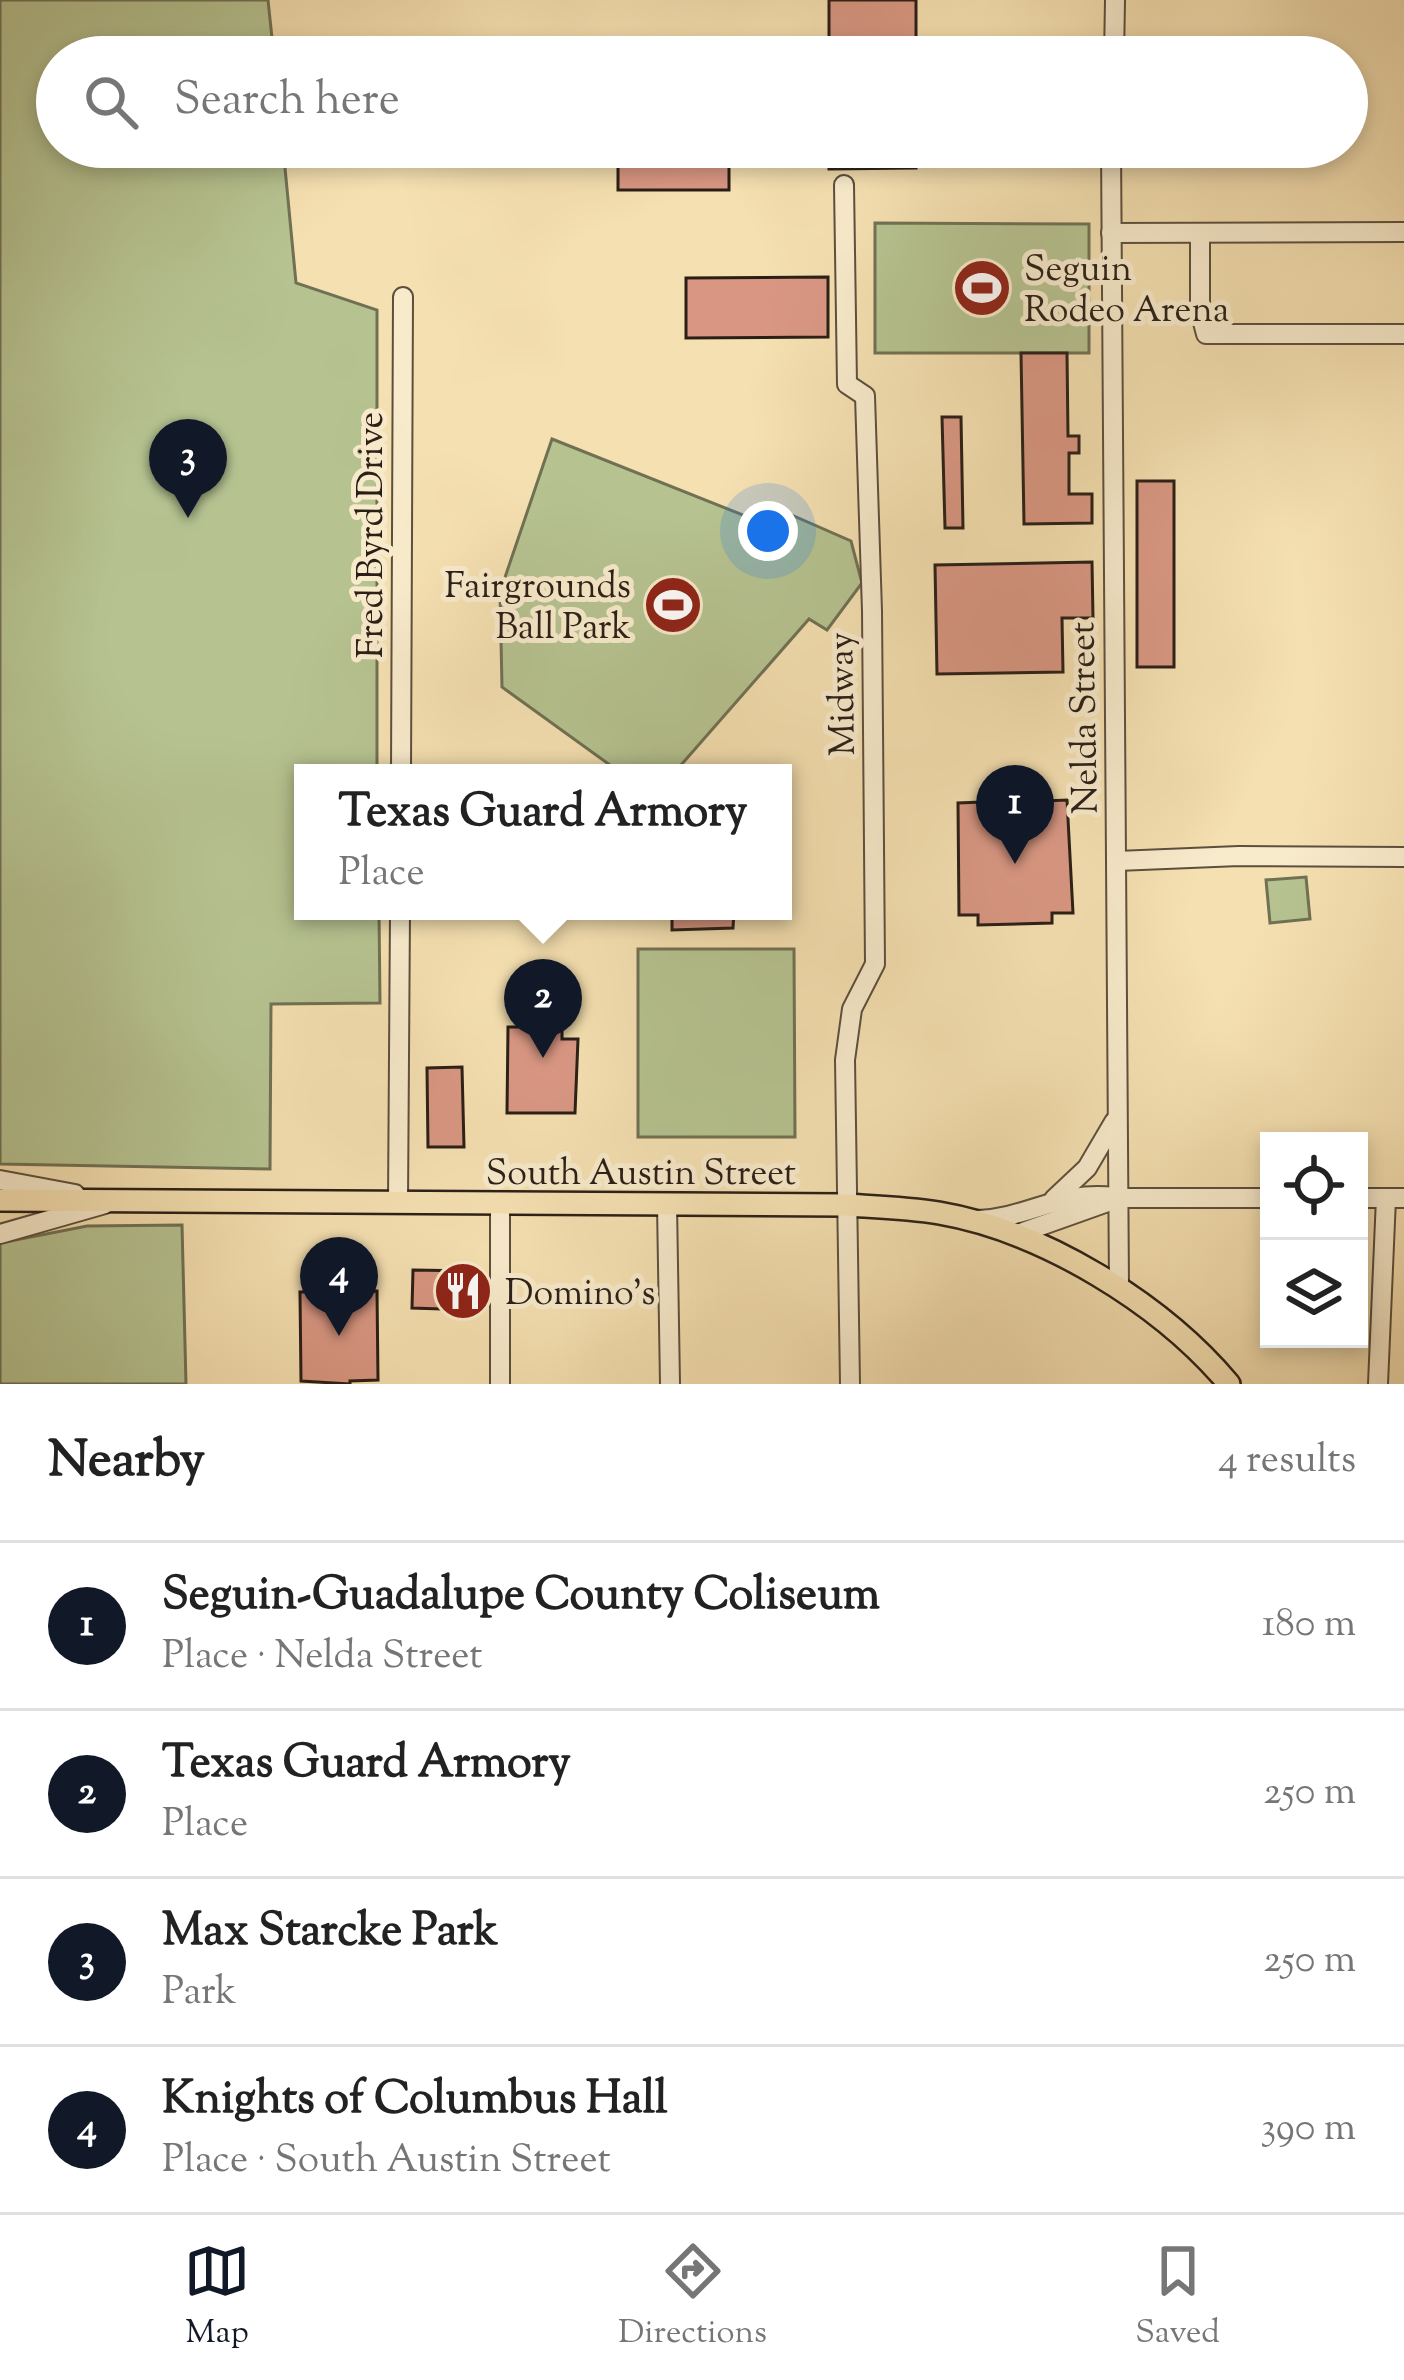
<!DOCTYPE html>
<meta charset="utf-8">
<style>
body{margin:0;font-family:"Sorts Mill Goudy",serif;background:#f6f6f6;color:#222}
.controls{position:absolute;right:36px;bottom:36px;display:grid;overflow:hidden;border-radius:0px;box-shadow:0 6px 18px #0003}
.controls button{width:108px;height:108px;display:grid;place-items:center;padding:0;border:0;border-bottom:3px solid #e0e0e0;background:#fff;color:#222;font:60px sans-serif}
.you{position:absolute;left:768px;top:531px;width:42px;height:42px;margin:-30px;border:9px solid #fff;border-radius:50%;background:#1a73e8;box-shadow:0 0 0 18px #1a73e833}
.badge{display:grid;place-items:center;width:78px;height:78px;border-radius:50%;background:#111827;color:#fff;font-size:39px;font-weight:700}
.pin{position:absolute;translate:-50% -99px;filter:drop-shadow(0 3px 6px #0008)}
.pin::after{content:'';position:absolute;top:63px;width:42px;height:36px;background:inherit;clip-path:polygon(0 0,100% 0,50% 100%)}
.popup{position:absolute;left:294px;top:764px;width:498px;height:156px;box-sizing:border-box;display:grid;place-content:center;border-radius:0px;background:#fff;filter:drop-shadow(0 3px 9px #0005);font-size:39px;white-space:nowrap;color:#767676}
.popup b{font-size:45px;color:#222}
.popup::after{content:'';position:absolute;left:50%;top:100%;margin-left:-24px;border:24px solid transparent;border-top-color:#fff}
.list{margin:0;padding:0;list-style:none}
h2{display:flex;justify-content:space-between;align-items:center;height:156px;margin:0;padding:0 48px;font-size:51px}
h2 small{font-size:39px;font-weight:400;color:#767676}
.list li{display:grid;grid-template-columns:78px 1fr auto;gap:36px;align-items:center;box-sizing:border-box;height:168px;padding:0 48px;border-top:3px solid #e0e0e0}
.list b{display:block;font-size:45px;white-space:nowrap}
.list p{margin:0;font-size:39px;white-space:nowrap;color:#767676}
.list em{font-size:39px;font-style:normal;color:#767676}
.icon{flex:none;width:66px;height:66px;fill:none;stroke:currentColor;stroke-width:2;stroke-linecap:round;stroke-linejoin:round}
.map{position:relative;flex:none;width:1404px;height:1384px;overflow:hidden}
.search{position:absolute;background:#fff;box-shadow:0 6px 18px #0003;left:36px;right:36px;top:36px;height:132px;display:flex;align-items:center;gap:30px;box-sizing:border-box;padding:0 42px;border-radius:66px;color:#767676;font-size:45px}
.sheet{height:828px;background:#fff}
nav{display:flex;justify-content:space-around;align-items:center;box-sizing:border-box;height:168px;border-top:3px solid #e0e0e0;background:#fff;font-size:33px;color:#767676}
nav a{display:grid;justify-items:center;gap:6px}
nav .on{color:#111827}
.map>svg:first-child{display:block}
.green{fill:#b6c391;stroke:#707154;stroke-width:3}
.building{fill:#d99783;stroke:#2a1f17;stroke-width:3}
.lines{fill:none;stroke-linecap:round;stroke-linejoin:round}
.minor-casing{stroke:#5d4f3e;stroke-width:22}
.major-casing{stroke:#2a1f17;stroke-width:26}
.minor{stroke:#f8ebcc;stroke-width:18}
.major{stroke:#f5e0b1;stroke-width:21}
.labels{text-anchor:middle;stroke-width:10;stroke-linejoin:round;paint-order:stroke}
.poi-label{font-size:36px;fill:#2a1f17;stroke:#f8ebcc;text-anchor:start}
.street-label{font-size:36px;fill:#2a1f17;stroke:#f8ebcc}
</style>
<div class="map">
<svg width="1404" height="1384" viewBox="0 0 1404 1384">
<rect width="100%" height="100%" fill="#f5e0b1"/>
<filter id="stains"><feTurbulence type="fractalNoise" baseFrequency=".00167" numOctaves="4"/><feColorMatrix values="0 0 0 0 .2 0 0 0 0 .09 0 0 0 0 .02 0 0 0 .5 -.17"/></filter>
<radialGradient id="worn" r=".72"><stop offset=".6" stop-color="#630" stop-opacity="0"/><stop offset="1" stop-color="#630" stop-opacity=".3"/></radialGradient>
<g class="green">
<polygon points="0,0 268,0 274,57 57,57 57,147 283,147 296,283 377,310 377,773 303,773 303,911 379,911 380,1003 271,1004 270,1169 0,1164"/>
<polygon points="875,223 1089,224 1089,353 875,353"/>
<polygon points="552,439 773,527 780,510 851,541 862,583 827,630 809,619 674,773 621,773 502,687 500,592"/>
<polygon points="1306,877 1310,919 1270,923 1266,880"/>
<polygon points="638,949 794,949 795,1137 638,1137"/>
<polygon points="182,1225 186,1384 0,1384 0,1243 87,1226"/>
</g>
<g class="building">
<rect x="829" y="0" width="87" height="57"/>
<rect x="618" y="147" width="111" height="43"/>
<polygon points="829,147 916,147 916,168 829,169"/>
<polygon points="828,277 828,337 686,338 686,278"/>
<polygon points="1021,353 1067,353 1068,436 1079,436 1079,453 1069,453 1069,494 1092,494 1092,523 1024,524"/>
<polygon points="942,417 961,417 963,528 945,528"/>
<rect x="1137" y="481" width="37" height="186"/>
<polygon points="1092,562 1093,618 1062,618 1063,672 937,674 935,565"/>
<polygon points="1044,795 1044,801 1067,800 1073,913 1052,913 1052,923 978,925 978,915 959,915 958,803 982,802 982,796"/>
<polygon points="698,911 734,911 733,928 672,930 672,913"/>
<polygon points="508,1027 562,1027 562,1039 578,1039 575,1113 507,1113"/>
<polygon points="462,1067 464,1147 428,1147 427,1068"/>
<polygon points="413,1270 472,1271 471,1310 412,1308"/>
<polygon points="377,1291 378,1380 350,1381 350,1384 301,1381 300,1292"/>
</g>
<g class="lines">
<g class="minor-casing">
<g id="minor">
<polyline points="1114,57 1115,0"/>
<polyline points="1111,147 1119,1288"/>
<polyline points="844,185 847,384 865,396 872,611 875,964 852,1009 845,1060 850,1384"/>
<polyline points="1111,233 1404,232"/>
<polyline points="1200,233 1200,311 1206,334 1404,334"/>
<polyline points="401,773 403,297"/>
<polyline points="1117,861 1239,856 1404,857"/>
<polyline points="0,1180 75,1194"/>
<polyline points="1359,1198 1404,1198"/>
<polyline points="1054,1199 1087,1168 1114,1122"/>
<polyline points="398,1202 400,911"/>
<polyline points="667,1205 670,1384"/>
<path d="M978,1220C1029,1218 1059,1190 1115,1197"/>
<polyline points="0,1234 105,1204"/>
<polyline points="1015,1235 1119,1198 1269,1198"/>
<polyline points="500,1384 500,1203"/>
<polyline points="1378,1384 1386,1198"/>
</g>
</g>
<g class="major-casing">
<path id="major" d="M0,1200L846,1205C877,1207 908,1208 939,1213C1043,1231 1161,1303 1229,1384"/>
</g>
<use href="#minor" class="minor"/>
<use href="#major" class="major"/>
</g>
<defs>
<g id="stadium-disc" transform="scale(3)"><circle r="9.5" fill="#8f2418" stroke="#f8ebcc"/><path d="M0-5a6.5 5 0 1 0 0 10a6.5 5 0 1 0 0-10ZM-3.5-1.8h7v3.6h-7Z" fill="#fff"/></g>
<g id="restaurant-disc" transform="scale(3)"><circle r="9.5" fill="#8f2418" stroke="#f8ebcc"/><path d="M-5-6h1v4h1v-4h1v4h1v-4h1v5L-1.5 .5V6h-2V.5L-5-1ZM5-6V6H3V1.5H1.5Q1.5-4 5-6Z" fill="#fff"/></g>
</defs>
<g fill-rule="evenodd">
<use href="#stadium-disc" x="982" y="288"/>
<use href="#stadium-disc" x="673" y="605"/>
<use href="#restaurant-disc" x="463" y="1291"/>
</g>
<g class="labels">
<g class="poi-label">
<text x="1024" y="280">Seguin<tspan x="1024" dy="41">Rodeo Arena</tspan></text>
<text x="631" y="597" text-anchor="end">Fairgrounds<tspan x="631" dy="41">Ball Park</tspan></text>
<text x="505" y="1304">Domino's</text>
</g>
<g class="street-label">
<text transform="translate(369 535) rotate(-90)" y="13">Fred Byrd Drive</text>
<text transform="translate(840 694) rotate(-91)" y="13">Midway</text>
<text transform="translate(1082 718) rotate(-91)" y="13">Nelda Street</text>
<text x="641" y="1184">South Austin Street</text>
</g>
</g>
<rect width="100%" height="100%" filter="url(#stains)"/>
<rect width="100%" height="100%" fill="url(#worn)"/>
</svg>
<div class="controls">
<button><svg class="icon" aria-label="locate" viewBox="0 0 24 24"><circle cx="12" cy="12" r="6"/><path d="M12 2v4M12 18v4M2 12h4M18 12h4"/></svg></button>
<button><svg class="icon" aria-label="layers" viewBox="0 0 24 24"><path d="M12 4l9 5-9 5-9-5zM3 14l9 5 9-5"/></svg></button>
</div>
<div class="you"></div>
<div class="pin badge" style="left:1015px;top:864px">1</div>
<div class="pin badge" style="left:543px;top:1058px">2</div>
<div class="popup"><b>Texas Guard Armory</b>Place</div>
<div class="pin badge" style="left:188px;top:518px">3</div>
<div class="pin badge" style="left:339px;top:1336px">4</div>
<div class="search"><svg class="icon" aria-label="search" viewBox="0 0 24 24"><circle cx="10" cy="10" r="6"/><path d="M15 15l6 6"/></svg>Search here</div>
</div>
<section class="sheet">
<h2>Nearby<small>4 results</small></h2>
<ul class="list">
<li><span class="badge">1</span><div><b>Seguin-Guadalupe County Coliseum</b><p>Place · Nelda Street</p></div><em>180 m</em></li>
<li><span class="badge">2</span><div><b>Texas Guard Armory</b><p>Place</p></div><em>250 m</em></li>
<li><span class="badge">3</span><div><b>Max Starcke Park</b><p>Park</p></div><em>250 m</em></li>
<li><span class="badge">4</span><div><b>Knights of Columbus Hall</b><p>Place · South Austin Street</p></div><em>390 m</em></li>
</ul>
</section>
<nav>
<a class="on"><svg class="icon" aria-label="map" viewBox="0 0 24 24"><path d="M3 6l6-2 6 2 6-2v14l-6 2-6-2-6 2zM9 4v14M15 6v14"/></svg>Map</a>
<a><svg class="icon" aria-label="directions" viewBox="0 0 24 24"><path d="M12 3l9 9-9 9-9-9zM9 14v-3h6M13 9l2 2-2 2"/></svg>Directions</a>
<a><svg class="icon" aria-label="saved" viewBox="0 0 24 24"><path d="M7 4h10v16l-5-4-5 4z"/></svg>Saved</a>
</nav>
